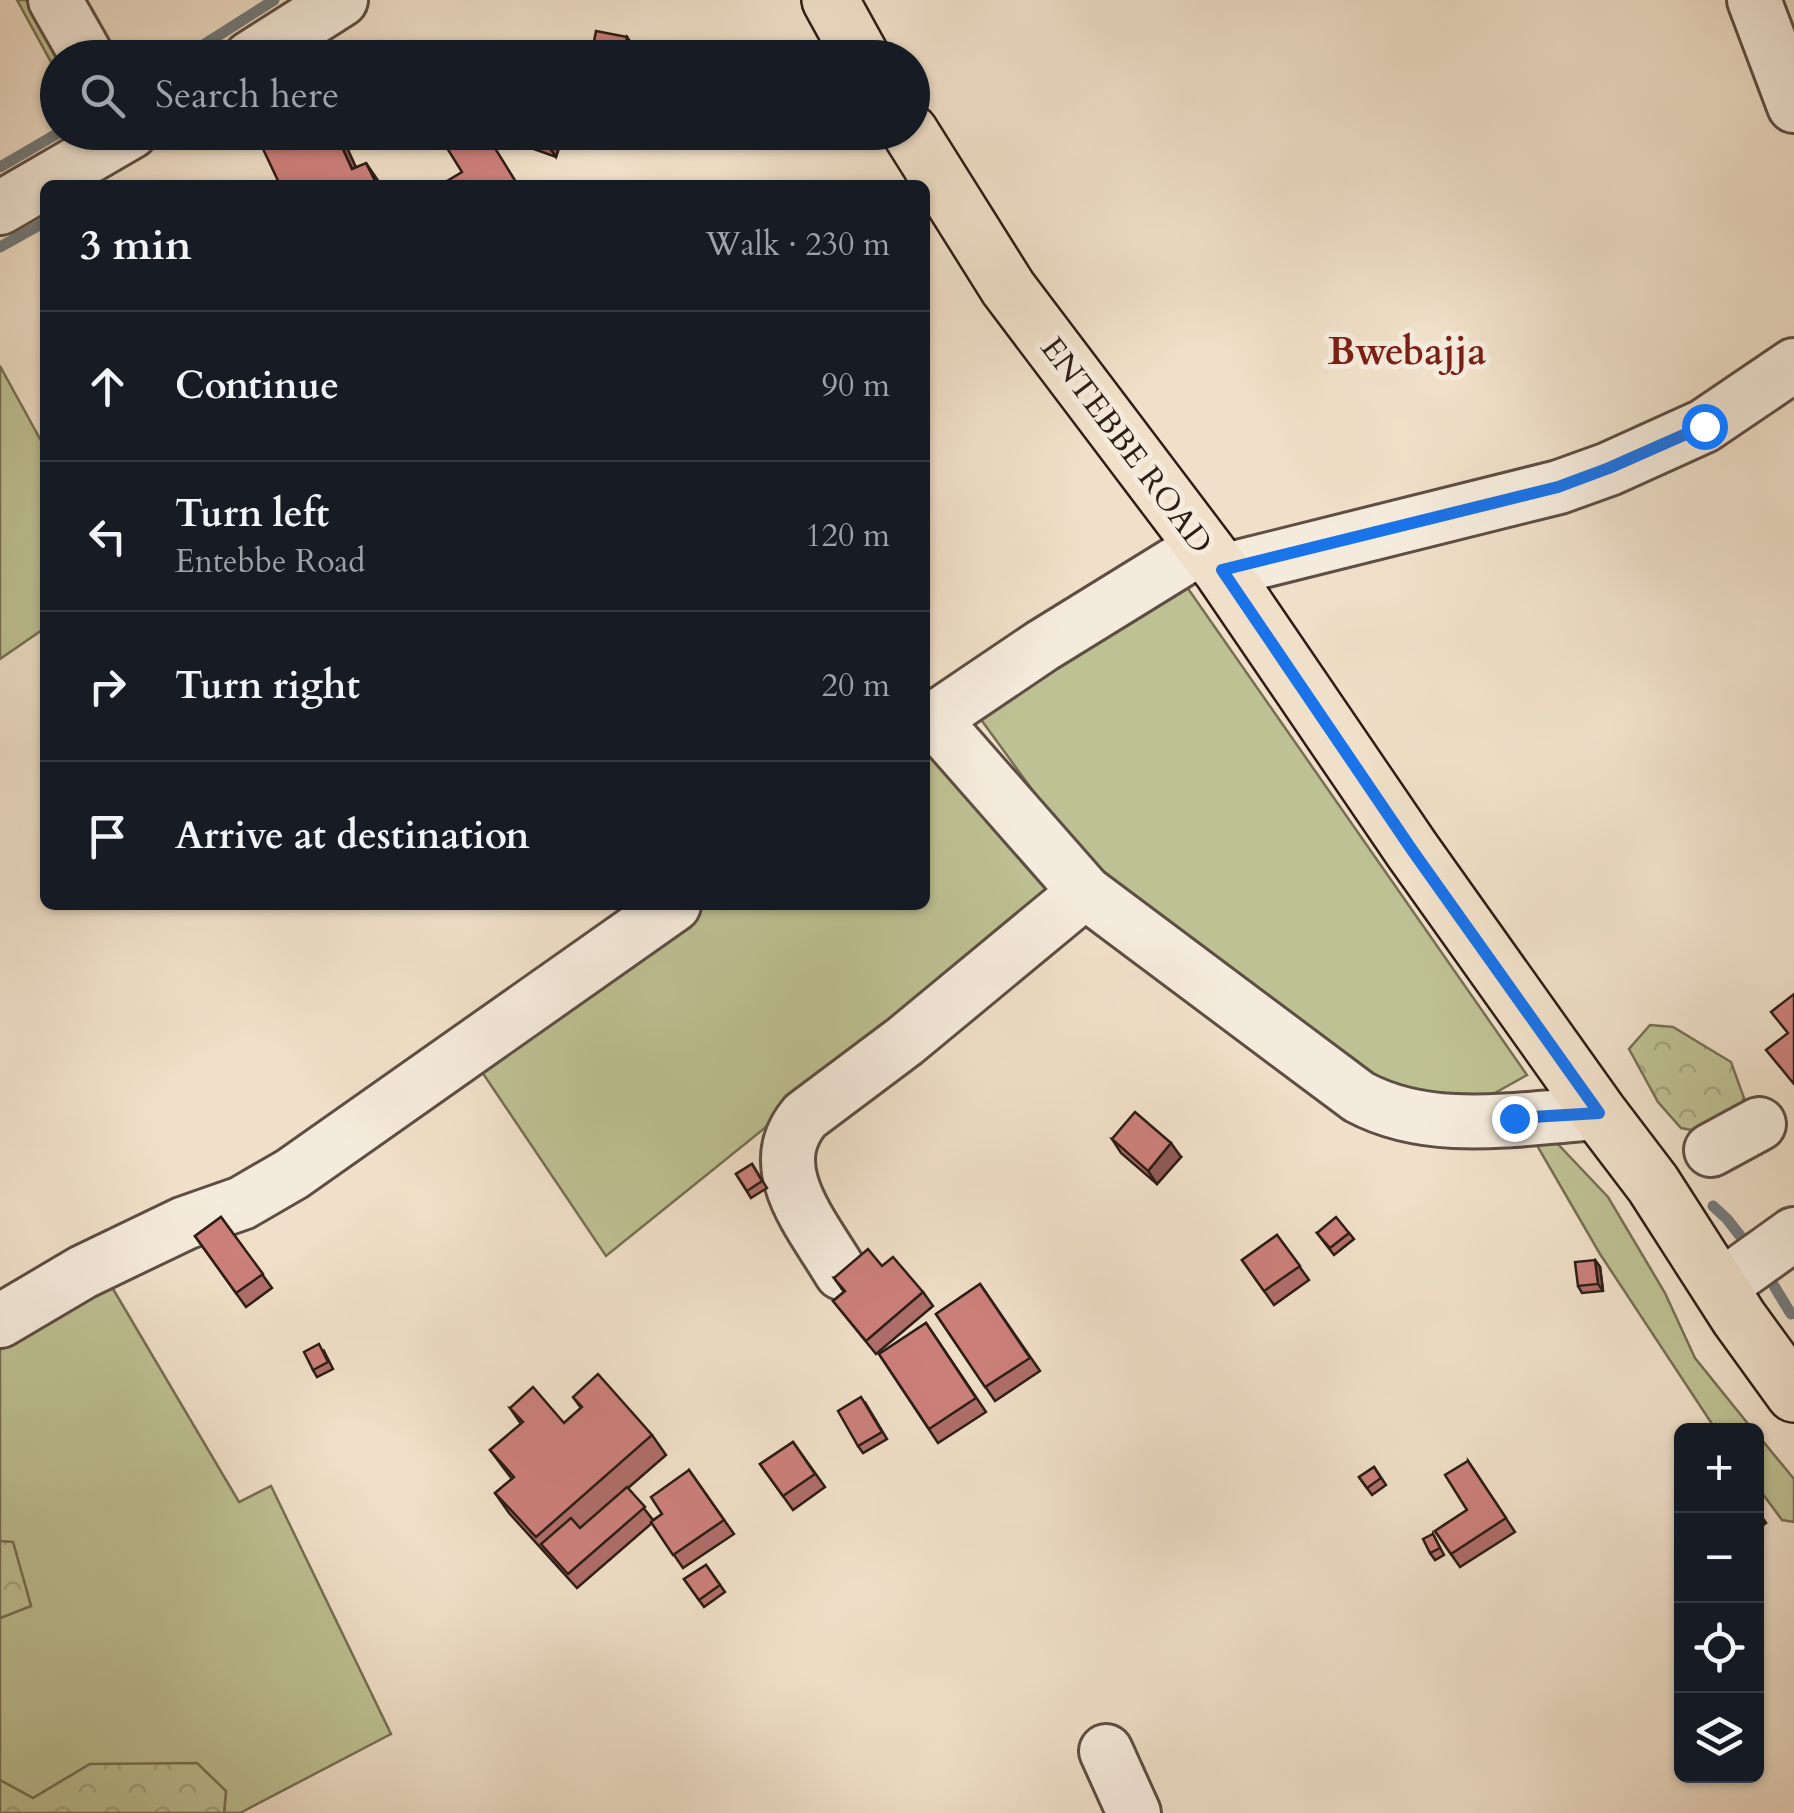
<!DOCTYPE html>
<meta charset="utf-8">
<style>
body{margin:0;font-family:Cardo,serif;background:#20242c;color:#f1f3f6}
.controls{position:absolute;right:30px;bottom:30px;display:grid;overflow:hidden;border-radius:15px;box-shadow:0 2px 8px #0004}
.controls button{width:90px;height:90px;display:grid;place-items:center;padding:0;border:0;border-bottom:2px solid #363941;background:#171b24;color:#f1f3f6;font:50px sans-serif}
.stop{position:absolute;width:30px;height:30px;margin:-22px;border:8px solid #1a73e8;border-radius:50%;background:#fff}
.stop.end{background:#1a73e8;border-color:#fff;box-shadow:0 2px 10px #0008}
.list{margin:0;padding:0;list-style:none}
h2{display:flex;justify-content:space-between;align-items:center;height:130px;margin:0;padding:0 40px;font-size:42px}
h2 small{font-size:32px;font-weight:400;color:#9ea1a6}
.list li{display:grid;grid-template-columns:65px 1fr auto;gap:30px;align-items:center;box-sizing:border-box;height:150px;padding:0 40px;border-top:2px solid #363941}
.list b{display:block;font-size:38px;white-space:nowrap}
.list p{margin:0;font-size:32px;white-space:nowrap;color:#9ea1a6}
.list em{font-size:32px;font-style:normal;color:#9ea1a6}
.icon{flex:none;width:55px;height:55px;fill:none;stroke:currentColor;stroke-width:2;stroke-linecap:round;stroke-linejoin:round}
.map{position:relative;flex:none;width:1794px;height:1813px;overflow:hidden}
.search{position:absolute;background:#171b24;box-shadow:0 2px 8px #0004;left:40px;top:40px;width:890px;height:110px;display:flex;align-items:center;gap:25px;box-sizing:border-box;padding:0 35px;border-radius:55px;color:#9ea1a6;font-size:38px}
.panel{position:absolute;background:#171b24;box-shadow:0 2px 8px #0004;left:40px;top:180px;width:890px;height:730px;border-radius:15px}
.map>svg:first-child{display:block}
.green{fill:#bec193;stroke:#766f54;stroke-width:2.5}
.forest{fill:url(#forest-crowns);stroke:#766f54;stroke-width:2.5}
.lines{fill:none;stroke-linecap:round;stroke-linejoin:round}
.stream{stroke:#727b7d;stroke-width:11}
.minor-casing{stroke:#5e4e43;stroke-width:58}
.major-casing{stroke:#2d1d16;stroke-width:60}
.minor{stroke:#f5ebdc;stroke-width:52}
.major{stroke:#f0e0c9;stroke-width:55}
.wall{fill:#af6e6a;stroke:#2d1d16;stroke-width:2.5}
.shaded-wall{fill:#8f5a56;stroke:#2d1d16;stroke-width:2.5}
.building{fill:#cc807b;stroke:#2d1d16;stroke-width:2.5}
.route{stroke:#1a73e8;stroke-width:12}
.labels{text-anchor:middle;stroke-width:10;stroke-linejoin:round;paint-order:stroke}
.street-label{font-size:32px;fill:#2d1d16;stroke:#f5ebdc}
.quarter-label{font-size:38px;font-weight:bold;fill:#7a1f14;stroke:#f5ebdc}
</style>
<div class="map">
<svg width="1794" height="1813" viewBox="0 0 1794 1813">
<defs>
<pattern id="forest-crowns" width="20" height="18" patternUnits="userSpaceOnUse" patternTransform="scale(2.5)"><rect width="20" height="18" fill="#bec193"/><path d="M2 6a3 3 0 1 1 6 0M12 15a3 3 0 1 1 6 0" fill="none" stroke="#a4a57e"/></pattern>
</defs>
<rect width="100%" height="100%" fill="#f0e0c9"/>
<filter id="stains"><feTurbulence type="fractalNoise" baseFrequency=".002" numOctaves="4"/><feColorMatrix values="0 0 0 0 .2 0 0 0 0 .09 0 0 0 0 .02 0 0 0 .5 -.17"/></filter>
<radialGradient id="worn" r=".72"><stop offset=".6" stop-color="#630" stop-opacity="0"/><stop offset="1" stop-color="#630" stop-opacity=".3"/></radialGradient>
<g class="green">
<polygon points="17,0 26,0 59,57 57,73"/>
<polygon points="0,366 45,448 45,628 0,659"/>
<polygon points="1182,580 1527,1075 1484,1099 1409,1102 1095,876 977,714"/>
<polygon points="946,736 1056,893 606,1256 478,1066 707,905 925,905 925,751"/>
<polygon points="1528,1130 1554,1140 1608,1197 1665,1293 1695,1358 1753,1430 1716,1430 1600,1254"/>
<polygon points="103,1272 239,1502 271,1486 391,1734 240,1813 224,1813 226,1791 90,1764 33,1798 0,1780 0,1618 31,1606 13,1543 0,1541 0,1334"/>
<polygon points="1757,1434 1794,1479 1794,1522 1782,1520 1757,1486"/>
</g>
<g class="forest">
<polygon points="1650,1025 1673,1027 1731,1062 1744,1098 1728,1137 1681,1128 1658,1102 1629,1049"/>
<polygon points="0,1541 13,1542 31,1606 0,1618"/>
<polygon points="197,1763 226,1791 224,1813 0,1813 0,1780 33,1798 90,1764"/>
</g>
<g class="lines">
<g class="stream">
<polyline points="183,58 274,0"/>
<polyline points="0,167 60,132"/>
<polyline points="0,247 45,222"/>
<polyline points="1713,1206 1727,1219 1752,1251"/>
<polyline points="1765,1271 1791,1314"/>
</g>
<g class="minor-casing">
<g id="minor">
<polyline points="55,0 88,58"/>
<polyline points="1754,0 1794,106"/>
<polyline points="250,58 341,0"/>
<polyline points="0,208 131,132"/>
<polyline points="1222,571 1559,487 1609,469 1704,426 1794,365"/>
<path d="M933,719L1085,892L1359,1097C1432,1136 1519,1118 1599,1113"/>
<polyline points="925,725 1042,646 1204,546"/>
<polyline points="1711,1150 1759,1124"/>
<path d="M841,1273C813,1225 761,1168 805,1116L905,1041L1085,892"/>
<polyline points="1720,1287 1794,1234"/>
<polyline points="0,1321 83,1272 185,1223 242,1203 292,1174 674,905"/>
<polyline points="1106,1751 1134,1813"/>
</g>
</g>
<g class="major-casing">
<g id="major">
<polyline points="830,0 862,58"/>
<polyline points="910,132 1008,288 1222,571 1412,850 1599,1113 1653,1184 1739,1318 1794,1394"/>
</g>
</g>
<use href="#minor" class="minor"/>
<use href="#major" class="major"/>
</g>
<g class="wall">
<polygon points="515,132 564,132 556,157 525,146"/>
<polygon points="1112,1139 1181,1157 1157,1184 1121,1153"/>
<polygon points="752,1164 767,1188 751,1198 736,1174"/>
<polygon points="221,1217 272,1288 246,1307 195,1236"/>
<polygon points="1317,1233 1349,1233 1354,1239 1334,1255"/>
<polygon points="1277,1235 1309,1280 1274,1305 1242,1260"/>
<polygon points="1595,1260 1600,1267 1603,1291 1582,1293 1578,1286"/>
<polygon points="834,1278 923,1292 933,1306 876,1354 833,1301 844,1292"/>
<polygon points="980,1284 1040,1371 995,1401 936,1314"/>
<polygon points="926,1323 986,1412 938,1443 879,1354"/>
<polygon points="324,1351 333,1369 317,1377 313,1370"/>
<polygon points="573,1397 652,1435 666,1455 628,1488 653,1520 662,1514 689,1470 734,1534 683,1568 652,1523 577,1588 509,1513 495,1493 512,1479 490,1450 521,1424 510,1408 564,1423 581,1408"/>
<polygon points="866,1404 887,1439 863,1453 858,1446"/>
<polygon points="793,1442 825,1487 793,1510 760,1464"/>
<polygon points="1468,1461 1515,1532 1460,1567 1435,1531 1467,1510"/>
<polygon points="1374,1467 1386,1485 1372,1495 1359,1477"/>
<polygon points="1756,1508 1766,1523 1756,1530"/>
<polygon points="1433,1534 1444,1555 1435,1560 1430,1553"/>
<polygon points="706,1565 725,1592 704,1607 684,1579"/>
</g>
<g class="shaded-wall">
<polygon points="627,37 632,44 629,58 623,58"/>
<polygon points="335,132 340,132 364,185 352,169"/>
<polygon points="550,132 564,132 556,157 547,144"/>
<polygon points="366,163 381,185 377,185"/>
<polygon points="1171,1143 1181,1157 1157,1184 1148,1171"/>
<polygon points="1595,1260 1600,1267 1603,1291 1598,1284"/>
</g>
<g class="building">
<polygon points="596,31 627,37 623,58 591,57"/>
<polygon points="255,132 335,132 352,169 366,163 377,185 280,185"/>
<polygon points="437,132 485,132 516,182 512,185 443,185 442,184 462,172"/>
<polygon points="516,132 550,132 547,144"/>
<polygon points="1794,994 1794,1084 1766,1050 1788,1033 1771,1012"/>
<polygon points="1135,1112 1171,1143 1148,1171 1112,1139"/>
<polygon points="752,1164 762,1181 747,1191 736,1174"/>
<polygon points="221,1217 263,1274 236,1293 195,1236"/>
<polygon points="1336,1217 1349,1233 1330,1248 1317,1233"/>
<polygon points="1277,1235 1300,1266 1264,1291 1242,1260"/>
<polygon points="868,1249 882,1266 893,1257 923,1292 866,1341 833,1301 845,1291 834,1278"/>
<polygon points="1595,1260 1598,1284 1578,1286 1575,1262"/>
<polygon points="980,1284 1030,1358 985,1387 936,1314"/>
<polygon points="926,1323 976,1398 929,1429 879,1354"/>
<polygon points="319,1344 328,1362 313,1370 304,1352"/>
<polygon points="598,1374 652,1435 536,1537 495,1493 514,1477 490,1450 523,1422 510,1408 533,1387 564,1423 582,1407 573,1397"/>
<polygon points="861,1397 882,1432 858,1446 838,1411"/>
<polygon points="793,1442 815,1474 783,1496 760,1464"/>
<polygon points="1468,1461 1506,1518 1451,1554 1435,1531 1467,1510 1445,1475"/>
<polygon points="1374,1467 1381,1478 1367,1488 1359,1477"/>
<polygon points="689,1470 724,1520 673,1555 651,1522 662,1514 651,1497"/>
<polygon points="627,1487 645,1507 568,1574 541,1544 571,1518 580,1528"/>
<polygon points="1433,1534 1440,1548 1430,1553 1423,1539"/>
<polygon points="706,1565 720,1585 699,1600 684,1579"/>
</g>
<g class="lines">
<polyline class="route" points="1514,1118 1599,1113 1412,850 1222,570 1558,487 1609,468 1704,426"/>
</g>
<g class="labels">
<g class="street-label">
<text transform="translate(1127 445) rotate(53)" y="11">ENTEBBE ROAD</text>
</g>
<g class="quarter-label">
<text x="1407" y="364">Bwebajja</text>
</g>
</g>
<rect width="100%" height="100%" filter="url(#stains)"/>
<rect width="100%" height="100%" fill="url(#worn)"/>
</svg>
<div class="controls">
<button>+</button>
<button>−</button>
<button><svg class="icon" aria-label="locate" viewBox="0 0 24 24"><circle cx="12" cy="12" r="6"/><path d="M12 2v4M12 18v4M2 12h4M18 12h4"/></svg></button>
<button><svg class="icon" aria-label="layers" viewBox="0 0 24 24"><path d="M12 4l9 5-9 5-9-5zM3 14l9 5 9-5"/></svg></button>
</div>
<div class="stop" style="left:1704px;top:426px"></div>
<div class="stop end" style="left:1514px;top:1118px"></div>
<div class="search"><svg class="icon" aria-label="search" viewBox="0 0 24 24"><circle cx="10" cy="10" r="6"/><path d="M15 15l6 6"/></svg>Search here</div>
<section class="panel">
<h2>3 min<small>Walk · 230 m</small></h2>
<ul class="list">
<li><svg class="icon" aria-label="ahead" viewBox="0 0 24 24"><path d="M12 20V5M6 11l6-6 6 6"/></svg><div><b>Continue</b></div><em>90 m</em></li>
<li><svg class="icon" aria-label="left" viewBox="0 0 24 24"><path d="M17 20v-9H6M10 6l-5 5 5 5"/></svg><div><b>Turn left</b><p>Entebbe Road</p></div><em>120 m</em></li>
<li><svg class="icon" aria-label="right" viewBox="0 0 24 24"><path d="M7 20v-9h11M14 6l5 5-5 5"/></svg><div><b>Turn right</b></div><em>20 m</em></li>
<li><svg class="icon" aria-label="arrive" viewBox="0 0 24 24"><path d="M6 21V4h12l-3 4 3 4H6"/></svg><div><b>Arrive at destination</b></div></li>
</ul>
</section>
</div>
